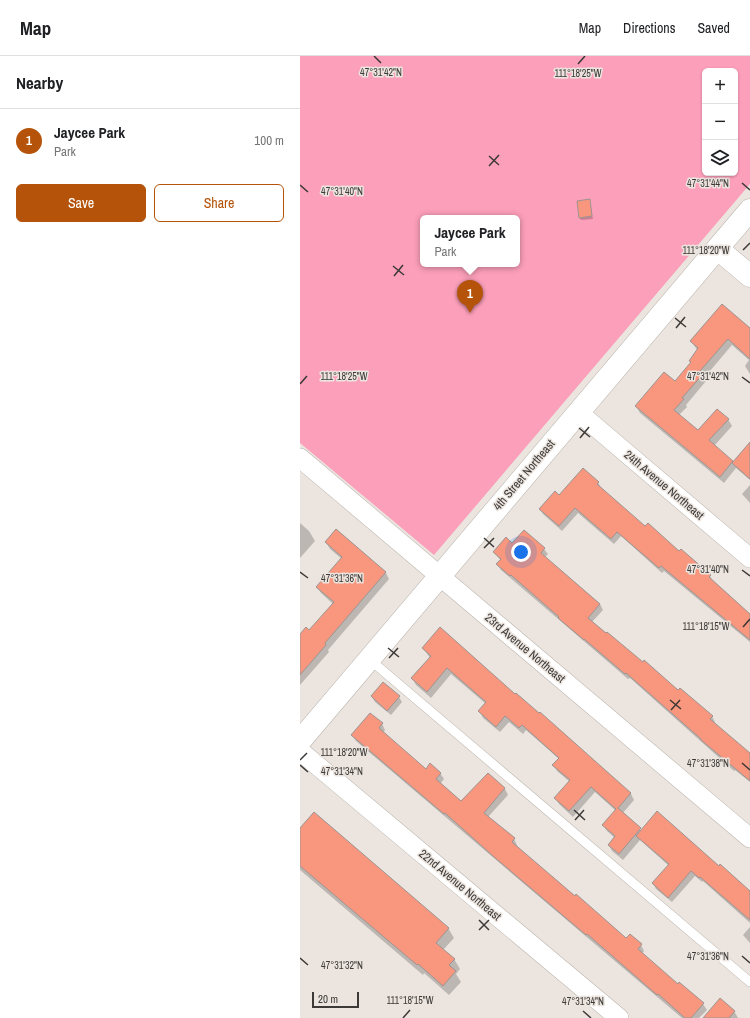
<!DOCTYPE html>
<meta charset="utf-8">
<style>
body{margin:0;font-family:"Archivo Narrow",sans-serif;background:#f6f6f6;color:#202124}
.controls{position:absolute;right:12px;top:12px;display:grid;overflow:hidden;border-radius:6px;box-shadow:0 1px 3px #0004}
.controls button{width:36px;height:36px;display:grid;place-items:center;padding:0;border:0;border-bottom:1px solid #e0e0e0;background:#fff;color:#202124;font:20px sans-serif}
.scale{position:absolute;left:12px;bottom:10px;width:47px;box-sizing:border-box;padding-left:4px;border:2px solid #3c3937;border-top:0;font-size:11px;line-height:14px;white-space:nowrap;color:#3c3937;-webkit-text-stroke:3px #ece5df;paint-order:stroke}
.you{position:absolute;left:221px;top:496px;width:14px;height:14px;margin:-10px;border:3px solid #fff;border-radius:50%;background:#1a73e8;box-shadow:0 0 0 6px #1a73e833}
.badge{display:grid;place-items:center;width:26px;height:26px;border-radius:50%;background:#b45309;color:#fff;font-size:13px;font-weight:700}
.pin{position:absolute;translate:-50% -33px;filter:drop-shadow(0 1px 2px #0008)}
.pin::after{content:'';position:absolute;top:21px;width:14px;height:12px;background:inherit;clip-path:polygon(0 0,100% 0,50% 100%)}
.popup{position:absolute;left:120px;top:159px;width:100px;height:52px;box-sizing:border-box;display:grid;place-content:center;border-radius:6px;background:#fff;filter:drop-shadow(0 1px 3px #0005);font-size:13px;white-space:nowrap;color:#757577}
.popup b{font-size:15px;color:#202124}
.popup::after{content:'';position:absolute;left:50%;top:100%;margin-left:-8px;border:8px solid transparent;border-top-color:#fff}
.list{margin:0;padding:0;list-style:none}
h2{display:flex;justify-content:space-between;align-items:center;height:52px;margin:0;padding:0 16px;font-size:17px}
h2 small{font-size:13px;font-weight:400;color:#757577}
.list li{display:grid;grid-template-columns:26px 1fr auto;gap:12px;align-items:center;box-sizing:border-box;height:64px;padding:0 16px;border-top:1px solid #e0e0e0}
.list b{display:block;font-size:15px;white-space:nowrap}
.list p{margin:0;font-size:13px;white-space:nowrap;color:#757577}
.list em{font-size:13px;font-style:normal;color:#757577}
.actions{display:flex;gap:8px;padding:12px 16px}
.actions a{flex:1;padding:9px 0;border:1px solid #b45309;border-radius:6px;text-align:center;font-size:14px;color:#b45309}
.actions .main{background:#b45309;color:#fff}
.icon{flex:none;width:22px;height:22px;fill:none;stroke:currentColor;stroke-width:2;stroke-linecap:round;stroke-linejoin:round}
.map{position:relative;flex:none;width:450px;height:962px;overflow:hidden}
header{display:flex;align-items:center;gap:24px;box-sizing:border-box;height:56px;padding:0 20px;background:#fff;border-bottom:1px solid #e0e0e0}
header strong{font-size:19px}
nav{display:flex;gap:22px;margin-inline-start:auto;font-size:14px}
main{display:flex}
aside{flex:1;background:#fff}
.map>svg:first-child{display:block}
.green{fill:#fc9fba;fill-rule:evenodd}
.shadow{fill:#0003}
.building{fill:#f9967e;stroke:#9d9492}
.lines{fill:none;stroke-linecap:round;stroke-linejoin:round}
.lane-casing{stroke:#b9b3ac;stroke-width:10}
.street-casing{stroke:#b9b3ac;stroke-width:20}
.secondary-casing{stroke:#b9b3ac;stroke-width:23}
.lane{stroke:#fff;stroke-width:9}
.street{stroke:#fff;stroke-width:19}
.secondary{stroke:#fff;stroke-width:22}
.ticks{fill:none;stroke:#3c3937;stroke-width:1.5}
.labels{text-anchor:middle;stroke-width:3;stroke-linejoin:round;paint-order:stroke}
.street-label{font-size:12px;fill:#3c3937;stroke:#ece5df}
.ticks-label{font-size:10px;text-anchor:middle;fill:#3c3937;stroke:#ece5df;stroke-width:3;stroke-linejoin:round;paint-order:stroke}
</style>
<header>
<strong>Map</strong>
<nav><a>Map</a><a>Directions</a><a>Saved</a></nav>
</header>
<main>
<aside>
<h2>Nearby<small></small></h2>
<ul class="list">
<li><span class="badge">1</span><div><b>Jaycee Park</b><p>Park</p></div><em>100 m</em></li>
</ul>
<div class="actions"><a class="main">Save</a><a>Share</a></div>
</aside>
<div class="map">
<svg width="450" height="962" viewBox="0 0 450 962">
<rect width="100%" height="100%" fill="#ece5df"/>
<path class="green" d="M0,0H450V128L134,499L0,387ZM405,15H435V117H405ZM123,162H217V208H123Z"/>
<g class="shadow">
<polygon points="289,144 293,163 281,164 280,162"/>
<polygon points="450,273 450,318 445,310 449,304 432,289 404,322 406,325 386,349 387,351 379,359 398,376 428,363 432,370 414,390 433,407 450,398 450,424 436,412 424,427 340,357 336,350 375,327 392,307 390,305 398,295 391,285"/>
<polygon points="298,426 301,432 346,472 410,520 413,525 450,559 450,586 364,515 362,517 321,480 314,488 278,457 262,475 243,458 240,453 259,440"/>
<polygon points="450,429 450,447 442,438"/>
<polygon points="0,467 9,475 15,485 0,502"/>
<polygon points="36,475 86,517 89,523 28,594 29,596 0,629 0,580 9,576 33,548 21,537 17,531 42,503 30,493 26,486"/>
<polygon points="224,475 244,493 248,498 245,501 300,548 303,554 292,566 378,636 412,660 415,666 414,667 450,698 450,726 435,714 434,715 330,622 328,623 201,514 197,508 201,505 194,496 213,488"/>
<polygon points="123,592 215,640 239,658 240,657 331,738 334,744 322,758 341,775 419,811 450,837 450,867 403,825 402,826 395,820 372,846 356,833 353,827 369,810 340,784 323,804 312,795 309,789 315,782 307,775 303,769 316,755 295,736 273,761 259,748 256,742 270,726 257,715 254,709 259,703 226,674 223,678 209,666 200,676 183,662 180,656 186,648 151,618 131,642 116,629 112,622 130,602"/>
<polygon points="72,641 99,641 102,646 91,659 75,646"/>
<polygon points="70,658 82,668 85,674 83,677 126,715 140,717 144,723 140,728 161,747 188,718 205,733 208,739 188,761 214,783 217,789 216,791 326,883 341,889 344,895 342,898 378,929 380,927 403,948 407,954 399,962 382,962 56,685 52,679"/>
<polygon points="0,774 148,872 154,882 143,894 154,903 160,913 156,918 161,926 149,939 124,917 123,919 0,814"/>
<polygon points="450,871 450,887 443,879"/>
<polygon points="434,955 438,962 406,962"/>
</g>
<g class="building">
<polygon points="290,143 292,160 279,162 277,145"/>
<polygon points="422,248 450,272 450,303 428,283 400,315 403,318 382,342 384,343 374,354 398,374 417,353 429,363 409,384 433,405 420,421 335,350 364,316 375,325 391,306 389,305 398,292 390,285"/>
<polygon points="450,386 450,423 432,407"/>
<polygon points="283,412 299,426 297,428 345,470 348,467 379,495 381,493 411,519 409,521 450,558 450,584 361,510 359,512 317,476 311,483 275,452 259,470 239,453 255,435 259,439"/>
<polygon points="36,473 86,516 25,587 26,589 0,619 0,578 6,571 9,574 34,546 16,531 42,501 25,486"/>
<polygon points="224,474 245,492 241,497 300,548 288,562 306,577 307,576 343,606 344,604 378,634 380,632 413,660 410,663 450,697 450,725 401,684 401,683 326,617 325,618 284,583 284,584 258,562 259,561 211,519 210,520 196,508 201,503 193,496 206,481 212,487"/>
<polygon points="140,571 215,638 216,637 239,657 240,656 331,737 318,752 341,772 319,798 308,789 315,780 302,769 316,753 291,731 269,755 254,742 270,724 252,709 259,702 222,669 219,672 205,660 196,671 178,655 186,646 147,612 127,636 111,622 131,600 122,592"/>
<polygon points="83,626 100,640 87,655 71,640"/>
<polygon points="70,657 83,667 79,672 126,713 130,707 141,717 136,723 161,745 188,717 205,732 184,757 215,782 212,786 275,840 276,838 326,882 330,878 342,888 338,893 378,928 379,926 404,947 391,962 385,962 358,938 357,939 287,878 286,879 194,801 145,757 144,758 51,679"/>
<polygon points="357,755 419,810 420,808 450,835 450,864 400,821 399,822 391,815 368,842 352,827 369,808 336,780"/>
<polygon points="14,756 149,872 136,887 155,903 149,909 156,915 143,930 118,908 117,909 0,810 0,772"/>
<polygon points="420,942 435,955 429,962 403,962"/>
</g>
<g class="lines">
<g class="lane-casing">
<polyline id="lane" points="69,603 450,926"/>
</g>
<g class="street-casing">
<g id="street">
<polyline points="278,356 450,502"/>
<polyline points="0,402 450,782"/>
<polyline points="0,695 319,962"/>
</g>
</g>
<g class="secondary-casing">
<g id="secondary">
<polyline points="418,193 450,220"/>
<polyline points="0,685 450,154"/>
</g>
</g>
<use href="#lane" class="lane"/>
<use href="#street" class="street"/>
<use href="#secondary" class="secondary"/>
</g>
<path class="ticks" d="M74,0L81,7M278,8L285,0M189,100L199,109M189,110L199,99M442,127L450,134M0,129L8,136M443,194L450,187M93,210L104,219M94,220L103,209M375,262L386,271M376,272L385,261M442,321L450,327M0,328L7,320M279,372L290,381M280,382L289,371M184,482L194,491M184,492L194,482M442,514L450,520M0,516L8,522M443,571L450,563M88,592L99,601M89,602L98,592M370,644L381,653M371,654L380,644M0,704L7,697M442,707L450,714M0,709L8,716M274,754L285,764M275,764L284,754M179,864L189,874M179,874L189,864M442,900L450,907M0,902L8,909M283,955L291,962M103,962L110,954"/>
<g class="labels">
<g class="street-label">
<text transform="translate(224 419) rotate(-50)" y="4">4th Street Northeast</text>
<text transform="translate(364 429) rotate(40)" y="4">24th Avenue Northeast</text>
<text transform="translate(225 592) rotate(40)" y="4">23rd Avenue Northeast</text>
<text transform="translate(160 829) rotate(40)" y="4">22nd Avenue Northeast</text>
</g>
</g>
<g class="ticks-label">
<text x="81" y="20">47°31'42"N</text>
<text x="278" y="21">111°18'25"W</text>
<text x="408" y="131">47°31'44"N</text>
<text x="42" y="139">47°31'40"N</text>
<text x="406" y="198">111°18'20"W</text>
<text x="44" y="324">111°18'25"W</text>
<text x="408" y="324">47°31'42"N</text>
<text x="408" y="517">47°31'40"N</text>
<text x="42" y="526">47°31'36"N</text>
<text x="406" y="574">111°18'15"W</text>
<text x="44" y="700">111°18'20"W</text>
<text x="408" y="711">47°31'38"N</text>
<text x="42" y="719">47°31'34"N</text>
<text x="408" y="904">47°31'36"N</text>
<text x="42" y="913">47°31'32"N</text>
<text x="110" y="948">111°18'15"W</text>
<text x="283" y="949">47°31'34"N</text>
</g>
</svg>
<div class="controls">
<button>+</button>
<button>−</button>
<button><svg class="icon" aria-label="layers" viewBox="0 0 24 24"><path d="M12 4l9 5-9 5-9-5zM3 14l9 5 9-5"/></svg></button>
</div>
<div class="scale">20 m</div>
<div class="you"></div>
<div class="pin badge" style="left:170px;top:257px">1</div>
<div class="popup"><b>Jaycee Park</b>Park</div>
</div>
</main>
